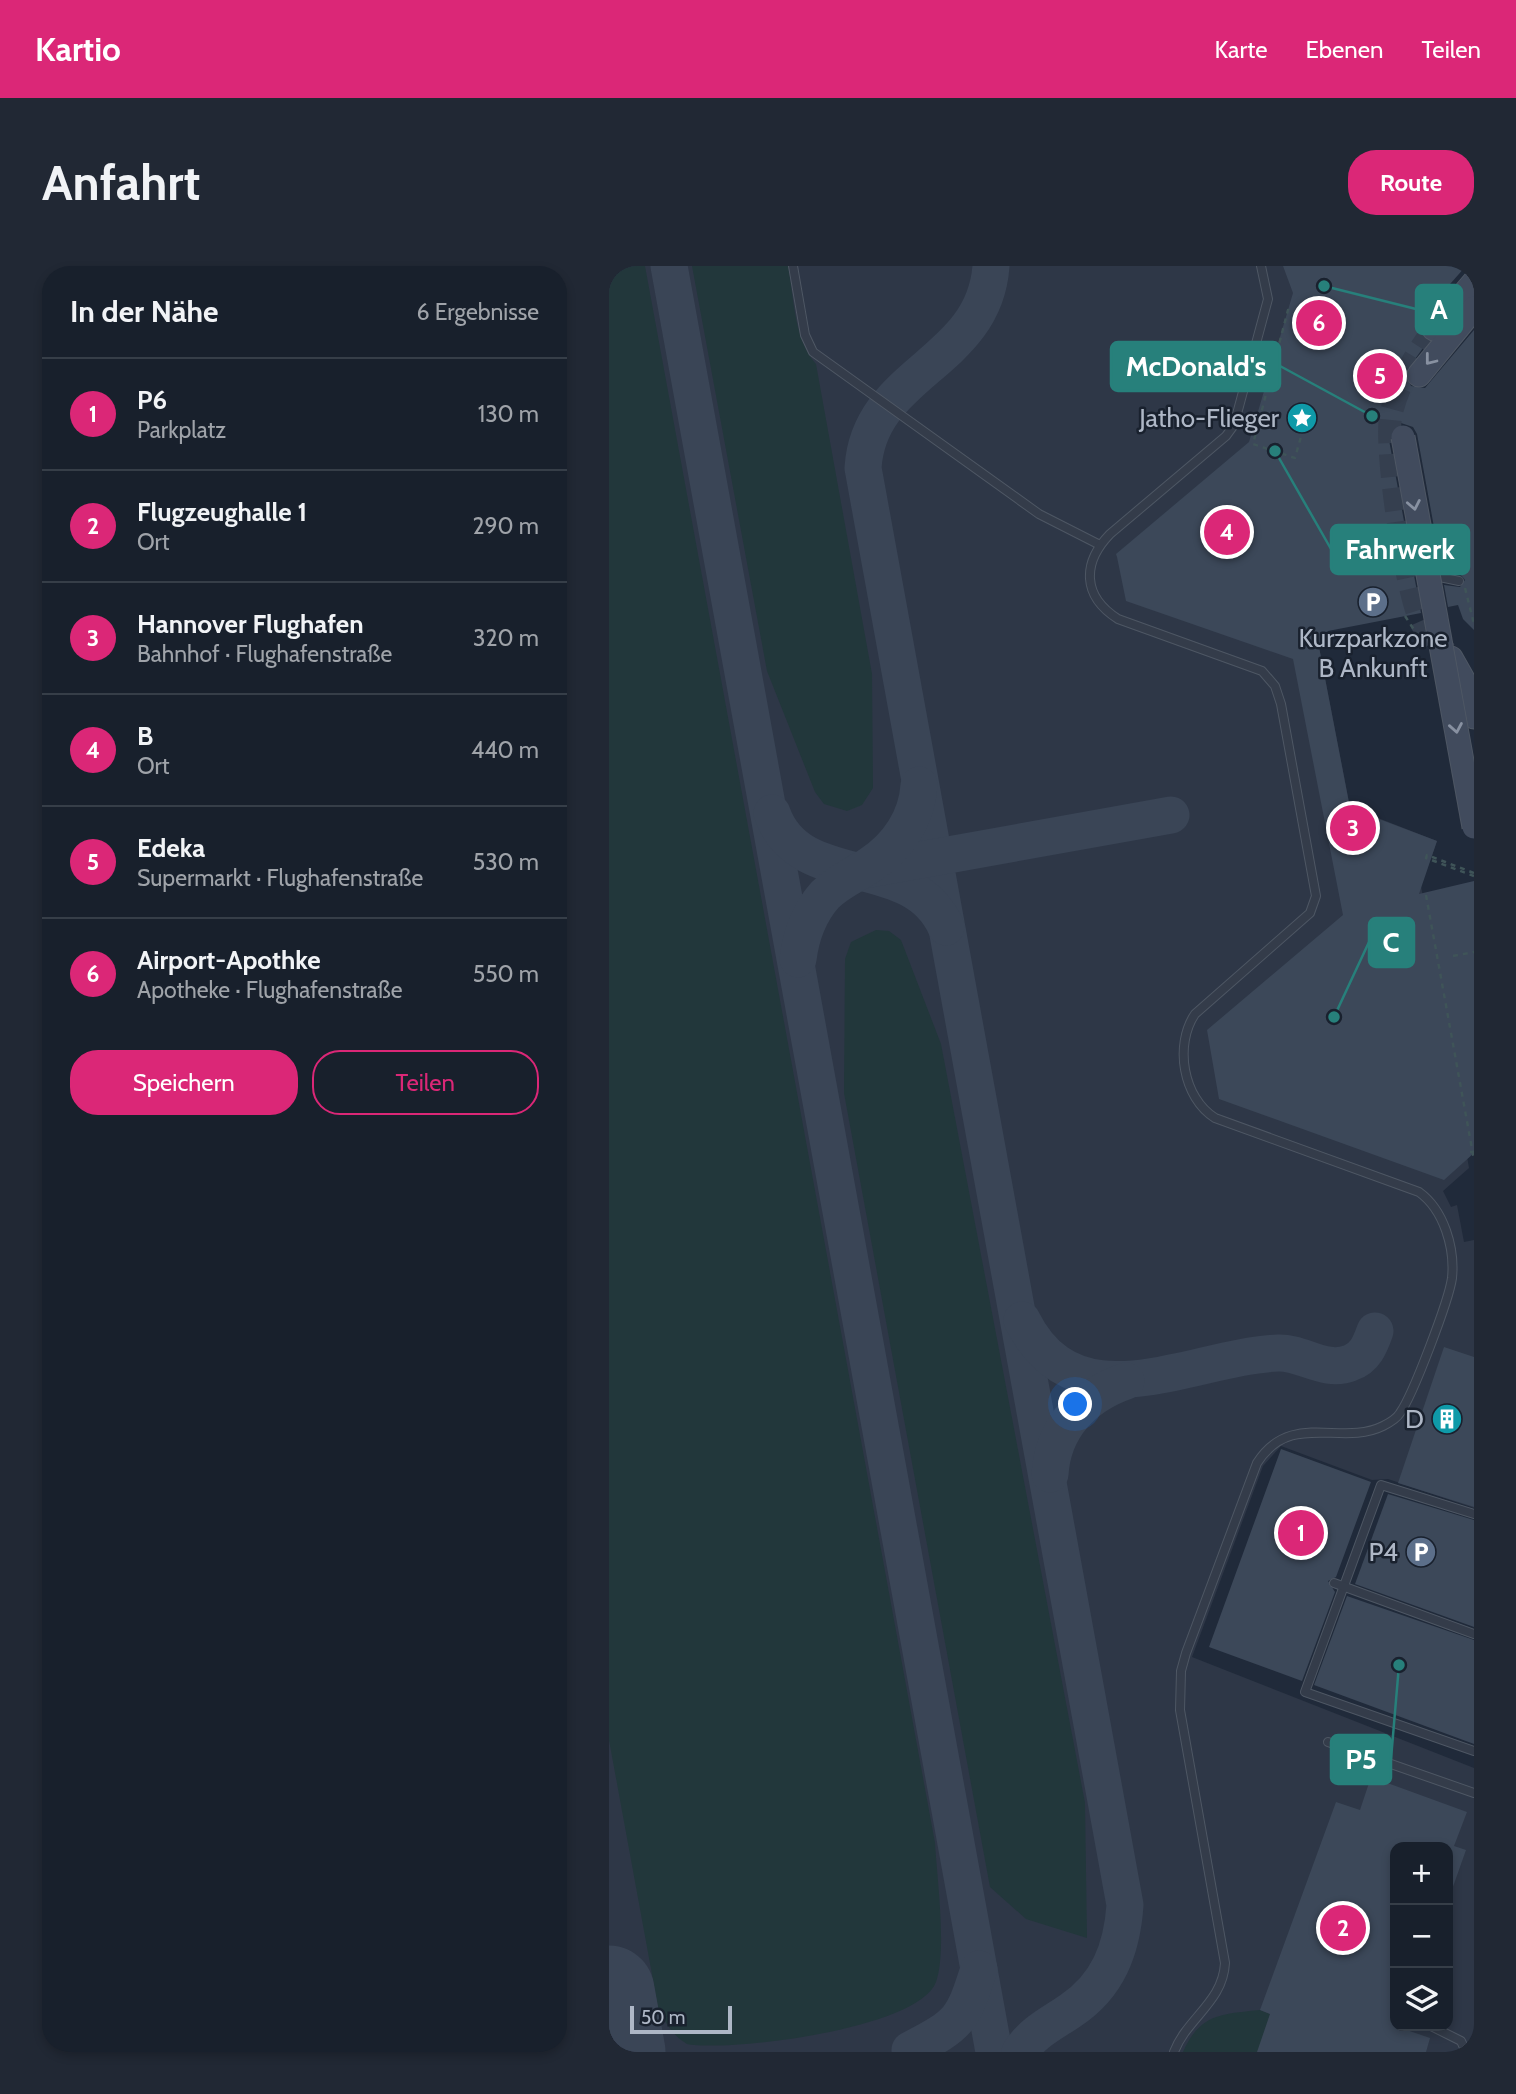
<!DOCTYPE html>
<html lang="de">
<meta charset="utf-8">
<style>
body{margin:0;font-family:Cabin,sans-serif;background:#212834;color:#f1f3f6}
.controls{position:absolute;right:21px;bottom:21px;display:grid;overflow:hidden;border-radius:14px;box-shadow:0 4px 10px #0003}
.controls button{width:63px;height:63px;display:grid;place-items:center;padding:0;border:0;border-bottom:2px solid #363e48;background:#18202c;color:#f1f3f6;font:35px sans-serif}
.scale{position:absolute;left:21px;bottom:18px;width:102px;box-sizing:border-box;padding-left:7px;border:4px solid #aeb7c6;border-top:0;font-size:19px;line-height:24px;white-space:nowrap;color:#aeb7c6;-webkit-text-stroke:5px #19212e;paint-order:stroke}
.you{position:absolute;left:467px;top:1139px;width:24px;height:24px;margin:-18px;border:5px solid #fff;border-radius:50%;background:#1a73e8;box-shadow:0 0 0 10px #1a73e833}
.badge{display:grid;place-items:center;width:46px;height:46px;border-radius:50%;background:#db2777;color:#fff;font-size:23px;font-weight:700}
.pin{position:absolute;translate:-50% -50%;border:4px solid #fff;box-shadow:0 2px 7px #0006}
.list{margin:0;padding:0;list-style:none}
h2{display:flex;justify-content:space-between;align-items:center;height:91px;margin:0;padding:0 28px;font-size:30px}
h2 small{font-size:23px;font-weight:400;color:#9fa3a9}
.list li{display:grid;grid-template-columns:46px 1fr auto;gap:21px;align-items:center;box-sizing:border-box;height:112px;padding:0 28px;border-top:2px solid #363e48}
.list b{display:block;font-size:26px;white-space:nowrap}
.list p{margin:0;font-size:23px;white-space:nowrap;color:#9fa3a9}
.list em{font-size:23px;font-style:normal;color:#9fa3a9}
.actions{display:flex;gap:14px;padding:21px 28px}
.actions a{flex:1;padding:16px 0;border:2px solid #db2777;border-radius:28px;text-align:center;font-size:24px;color:#db2777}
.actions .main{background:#db2777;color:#fff}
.icon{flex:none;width:38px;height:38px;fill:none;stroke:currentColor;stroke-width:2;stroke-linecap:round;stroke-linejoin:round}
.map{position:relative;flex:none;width:865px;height:1786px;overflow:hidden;border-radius:28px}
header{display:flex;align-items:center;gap:42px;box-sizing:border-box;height:98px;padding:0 35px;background:#db2777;color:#fff}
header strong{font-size:33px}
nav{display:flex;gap:38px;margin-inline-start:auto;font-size:24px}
.intro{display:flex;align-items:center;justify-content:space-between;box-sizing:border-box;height:168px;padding:0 42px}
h1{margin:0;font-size:49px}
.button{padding:18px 32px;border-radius:28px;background:#db2777;color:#fff;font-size:24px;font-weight:700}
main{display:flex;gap:42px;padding:0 42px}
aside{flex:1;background:#18202c;border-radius:28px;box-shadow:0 4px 10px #0003}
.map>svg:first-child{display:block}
.airport{fill:#2e3747;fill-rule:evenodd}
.green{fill:#22373b}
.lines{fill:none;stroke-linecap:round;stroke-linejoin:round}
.taxiway{stroke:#3a4556;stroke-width:37}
.runway{stroke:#3a4556;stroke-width:91}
.building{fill:#3c4859}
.secondary-tunnel{stroke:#353f4f;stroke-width:23;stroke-dasharray:23 11;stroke-linecap:butt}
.service-casing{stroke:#4e5764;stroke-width:10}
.secondary-casing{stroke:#4e5764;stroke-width:25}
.path{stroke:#3f5458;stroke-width:2.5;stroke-dasharray:5 5;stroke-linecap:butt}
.service{stroke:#343c4a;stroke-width:8}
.secondary{stroke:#414b5d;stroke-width:23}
.secondary-bridge-casing{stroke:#4e5764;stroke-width:25;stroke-linecap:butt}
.path-bridge{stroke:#3f5458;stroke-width:2.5;stroke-dasharray:5 5;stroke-linecap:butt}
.secondary-bridge{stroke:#414b5d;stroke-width:23}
.oneway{stroke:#8891a1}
.labels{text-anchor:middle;stroke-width:5;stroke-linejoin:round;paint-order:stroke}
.poi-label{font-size:26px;fill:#aeb7c6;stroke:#19212e;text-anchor:end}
.leader{fill:none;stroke:#27807b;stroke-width:2.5}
.callout-dot{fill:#27807b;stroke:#19212e;stroke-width:2.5}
.callout{fill:#27807b;stroke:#27807b;stroke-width:2.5}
.callout-label{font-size:28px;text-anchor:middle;font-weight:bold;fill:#fff}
</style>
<header>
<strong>Kartio</strong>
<nav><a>Karte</a><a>Ebenen</a><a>Teilen</a></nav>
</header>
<div class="intro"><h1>Anfahrt</h1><a class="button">Route</a></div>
<main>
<aside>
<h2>In der Nähe<small>6 Ergebnisse</small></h2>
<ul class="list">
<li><span class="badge">1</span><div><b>P6</b><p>Parkplatz</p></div><em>130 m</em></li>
<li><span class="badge">2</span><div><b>Flugzeughalle 1</b><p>Ort</p></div><em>290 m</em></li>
<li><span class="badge">3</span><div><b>Hannover Flughafen</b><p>Bahnhof · Flughafenstraße</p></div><em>320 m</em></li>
<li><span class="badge">4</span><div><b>B</b><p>Ort</p></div><em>440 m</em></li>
<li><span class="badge">5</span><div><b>Edeka</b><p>Supermarkt · Flughafenstraße</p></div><em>530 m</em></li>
<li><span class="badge">6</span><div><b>Airport-Apothke</b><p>Apotheke · Flughafenstraße</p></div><em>550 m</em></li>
</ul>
<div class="actions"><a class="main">Speichern</a><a>Teilen</a></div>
</aside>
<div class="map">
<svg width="865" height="1786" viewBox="0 0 865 1786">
<rect width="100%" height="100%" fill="#202a3a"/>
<path class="airport" d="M0,0H766L688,194L720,373L710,381L741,541L828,575L812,620L860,902L834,925L842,941L848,939L855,976L865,974V1242L779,1213L763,1214L672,1180L654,1200L583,1391L865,1502V1786H0ZM786,1581H839V1760H786Z"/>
<g class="green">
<path d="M0,0H36L326,1577C328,1612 338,1685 327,1716C309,1764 117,1786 78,1778C63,1769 56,1756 49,1741L0,1474Z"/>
<path d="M83,0H179C185,32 185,74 207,98L263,408L264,522L253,539L238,545L215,538L206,526L158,405Z"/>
<polygon points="267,664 280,665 292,674 332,778 476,1537 478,1672 417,1653 381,1621 235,827 236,693 242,676"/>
<path d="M651,1744L661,1748L656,1765L715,1786H574C591,1747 614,1748 651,1744Z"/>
</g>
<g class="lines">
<g class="taxiway">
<polyline points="60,0 385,1786"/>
<path d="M382,0C375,99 260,105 254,202L516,1639C513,1683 499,1720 461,1745C442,1758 424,1766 411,1786"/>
<path d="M163,547C191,627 303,584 337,661"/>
<polyline points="250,605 562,549"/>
<path d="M189,693C192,669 200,647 216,629C229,616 246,609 261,599C289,581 308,552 310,519"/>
<path d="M413,1054C467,1162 581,1091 669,1087C693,1086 716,1107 741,1097C756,1092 761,1079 766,1065"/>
<path d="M441,1208C444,1162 474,1130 517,1115"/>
<polyline points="1,1732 12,1769 24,1786"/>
<path d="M301,1784C352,1758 354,1753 370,1703"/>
</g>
<polyline class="runway" points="0,1725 11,1786"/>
</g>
<g class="building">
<polygon points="674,0 857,0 819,43 811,61 812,68 819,75 796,107 802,120 816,122 865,64 865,364 854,353 849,339 839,341 835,319 851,321 856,314 852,309 833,305 808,168 804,161 792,157 784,161 780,174 812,347 719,365 720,373 710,381 741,542 828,575 810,628 865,615 865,887 835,914 610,833 598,764 734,649 684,393 517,335 508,291 507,288 640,176 684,27"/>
<polygon points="835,1081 865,1091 865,1241 789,1217"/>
<polygon points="672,1183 762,1216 727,1311 719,1315 726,1326 693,1415 600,1381"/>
<polygon points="779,1228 865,1254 865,1361 746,1318"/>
<polygon points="738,1330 865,1374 865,1478 705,1419"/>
<polygon points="762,1511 858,1546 845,1580 857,1584 840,1632 839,1581 786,1581 786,1760 821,1772 817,1786 648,1786 661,1748 651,1744 727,1536 751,1544"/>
</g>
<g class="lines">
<path class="secondary-tunnel" d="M825,63C806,90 790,115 782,148C775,181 797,327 813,358C818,368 829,377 837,386"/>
<g class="service-casing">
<g id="service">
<polyline points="184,0 196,69 204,86 430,248 491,279"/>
<polyline points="821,309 850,315"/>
<polyline points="865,1248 772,1219 696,1426 865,1485"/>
<polyline points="725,1317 865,1368"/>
<polyline points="719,1476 865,1527"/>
<polyline points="822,1760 852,1775 857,1786"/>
<path d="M565,1786C578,1752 614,1736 616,1697L571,1444L572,1405L577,1387L648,1197C682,1144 732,1181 774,1160C780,1157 788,1152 791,1147C804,1129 840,1034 843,1012C846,982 835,944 810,926L606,852C574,832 565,779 586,748L701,647L707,630L672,438L666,420L653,405L509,353C473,330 473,297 501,268L617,170L625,159L659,33L652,0"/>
</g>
</g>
<g class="secondary-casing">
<g id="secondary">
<polyline points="825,63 865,16"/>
<polyline points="810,109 865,42"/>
<polyline points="842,392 859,422 865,451"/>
</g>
</g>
<g class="path">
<polyline points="689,164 693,167 686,192 644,178 679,44 721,52 714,76 709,75"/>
<polyline points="856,322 865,358"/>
<polyline points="796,350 813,376"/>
<polyline points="865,607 818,589 817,592 865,610"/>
<polyline points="817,629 865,894"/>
<polyline points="844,690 865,686"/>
</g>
<use href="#service" class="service"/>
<use href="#secondary" class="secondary"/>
<g class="secondary-bridge-casing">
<polyline id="secondary-bridge" points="794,171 865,561"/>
</g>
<polyline class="path-bridge" points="861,886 865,886"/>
<use href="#secondary-bridge" class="secondary-bridge"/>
</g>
<defs><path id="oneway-chevron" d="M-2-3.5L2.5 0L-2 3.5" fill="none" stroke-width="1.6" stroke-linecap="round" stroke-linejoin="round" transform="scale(1.75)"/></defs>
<g class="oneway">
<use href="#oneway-chevron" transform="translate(821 94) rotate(128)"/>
<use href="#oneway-chevron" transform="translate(805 239) rotate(79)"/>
<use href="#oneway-chevron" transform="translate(847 462) rotate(80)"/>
</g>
<defs>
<g id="sight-disc" transform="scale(1.575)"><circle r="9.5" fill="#0f9aa8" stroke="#19212e"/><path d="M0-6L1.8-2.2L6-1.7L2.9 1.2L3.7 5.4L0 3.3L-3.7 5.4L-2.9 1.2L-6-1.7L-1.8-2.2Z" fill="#fff"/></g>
<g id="parking-disc" transform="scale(1.575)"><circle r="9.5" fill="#5c6f8a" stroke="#19212e"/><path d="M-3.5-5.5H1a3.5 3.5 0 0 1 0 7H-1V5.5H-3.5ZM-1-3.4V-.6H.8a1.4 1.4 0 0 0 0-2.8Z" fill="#fff"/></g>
<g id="building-disc" transform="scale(1.575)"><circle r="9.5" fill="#0f9aa8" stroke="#19212e"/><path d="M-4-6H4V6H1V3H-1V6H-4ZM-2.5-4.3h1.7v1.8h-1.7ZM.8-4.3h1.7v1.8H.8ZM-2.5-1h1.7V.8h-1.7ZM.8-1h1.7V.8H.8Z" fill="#fff"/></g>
</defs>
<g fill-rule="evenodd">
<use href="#sight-disc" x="693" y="152"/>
<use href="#parking-disc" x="764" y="336"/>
<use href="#building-disc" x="838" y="1153"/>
<use href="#parking-disc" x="812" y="1286"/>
</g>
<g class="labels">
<g class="poi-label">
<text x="670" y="161">Jatho-Flieger</text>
<text x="764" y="381" text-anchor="middle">Kurzparkzone<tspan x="764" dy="30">B Ankunft</tspan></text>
<text x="815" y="1162">D</text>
<text x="789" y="1295">P4</text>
</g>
</g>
<path class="leader" d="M715 20L807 43M763 150L671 100M666 185L722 283M725 751L760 676M790 1399L782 1493"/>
<g class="callout-dot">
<circle cx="715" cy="20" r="7"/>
<circle cx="763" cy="150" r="7"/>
<circle cx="666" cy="185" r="7"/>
<circle cx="725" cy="751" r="7"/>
<circle cx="790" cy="1399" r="7"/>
</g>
<g class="callout">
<rect x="807" y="19" width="46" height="49" rx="7"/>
<rect x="502" y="76" width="169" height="49" rx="7"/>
<rect x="722" y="259" width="138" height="49" rx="7"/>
<rect x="760" y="652" width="45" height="49" rx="7"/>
<rect x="722" y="1469" width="60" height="49" rx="7"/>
</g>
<g class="callout-label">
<text x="830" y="53">A</text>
<text x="587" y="110">McDonald's</text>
<text x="791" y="293">Fahrwerk</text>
<text x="782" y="686">C</text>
<text x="752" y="1503">P5</text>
</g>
</svg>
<div class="controls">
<button>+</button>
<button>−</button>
<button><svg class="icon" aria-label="layers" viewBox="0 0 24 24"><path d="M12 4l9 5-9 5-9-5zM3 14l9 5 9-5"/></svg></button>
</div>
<div class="scale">50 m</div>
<div class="you"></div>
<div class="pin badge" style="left:692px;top:1267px">1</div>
<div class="pin badge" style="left:734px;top:1662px">2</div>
<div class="pin badge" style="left:744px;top:562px">3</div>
<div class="pin badge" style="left:618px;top:266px">4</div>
<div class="pin badge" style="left:771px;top:110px">5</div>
<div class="pin badge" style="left:710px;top:57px">6</div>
</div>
</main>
